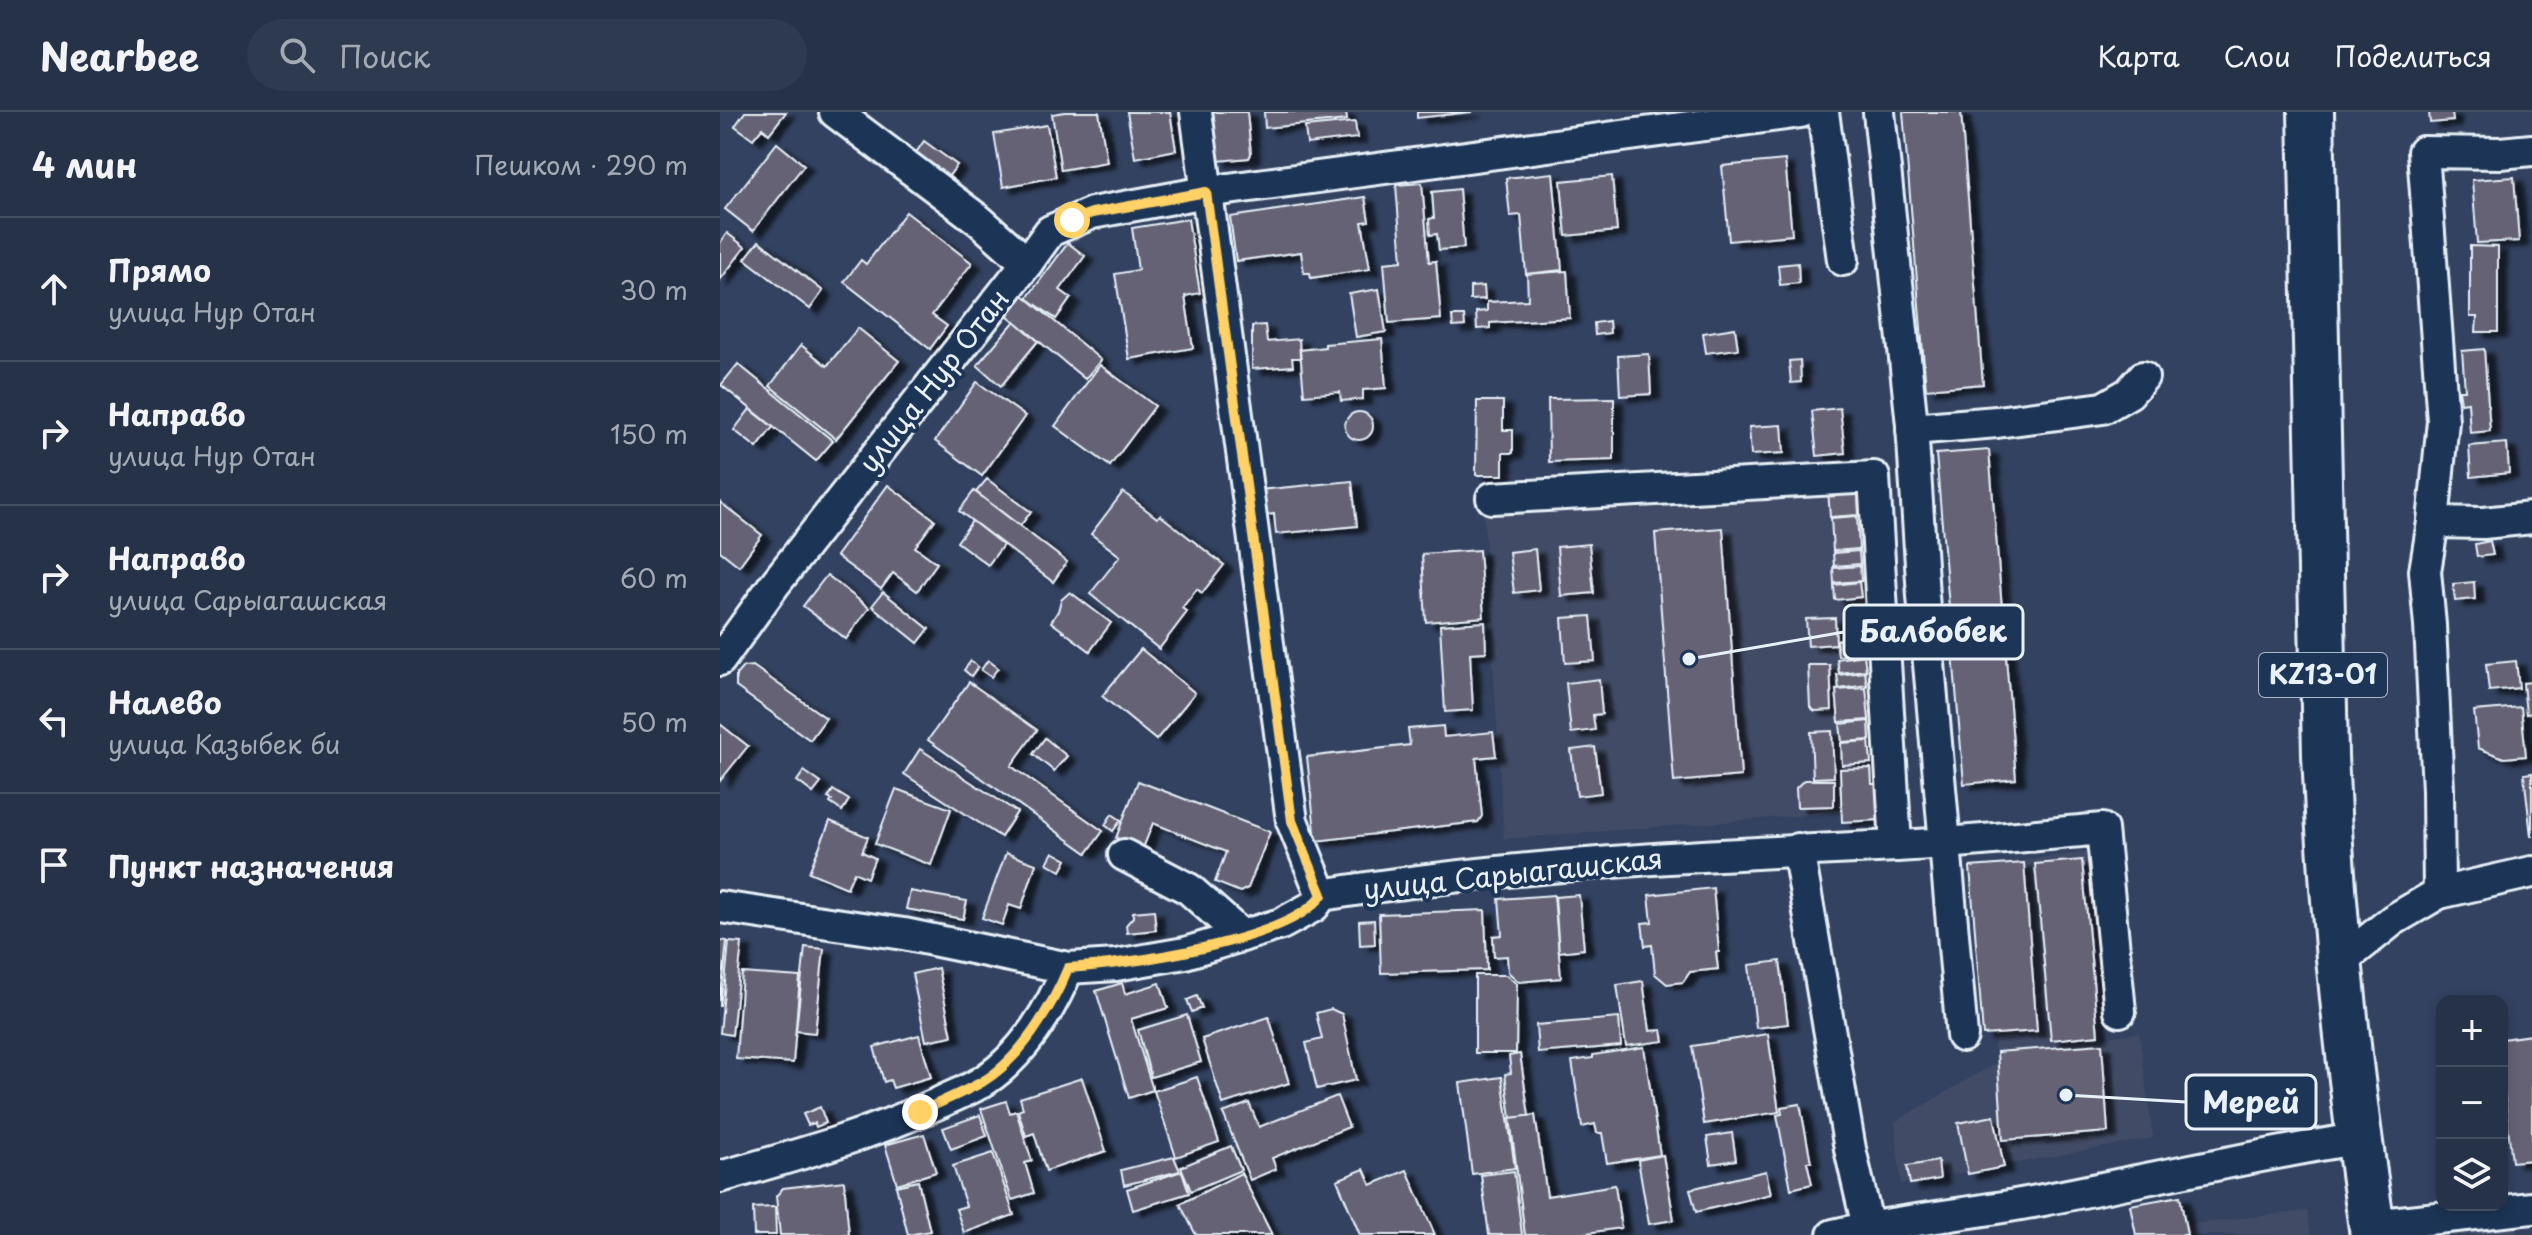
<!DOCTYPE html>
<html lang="ru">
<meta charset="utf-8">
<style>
body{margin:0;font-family:"Playpen Sans",sans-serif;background:#2e3a4f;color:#f1f3f6}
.controls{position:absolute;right:24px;bottom:24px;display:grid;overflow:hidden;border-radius:16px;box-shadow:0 4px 12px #0003}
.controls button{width:72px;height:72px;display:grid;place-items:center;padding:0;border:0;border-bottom:2px solid #424d60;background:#263248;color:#f1f3f6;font:40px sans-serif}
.stop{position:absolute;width:24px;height:24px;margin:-18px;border:6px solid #ffd166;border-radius:50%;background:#fff}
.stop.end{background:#ffd166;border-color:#fff;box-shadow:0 2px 8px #0008}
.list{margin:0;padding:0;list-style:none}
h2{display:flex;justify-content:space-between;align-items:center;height:104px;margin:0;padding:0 32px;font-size:34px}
h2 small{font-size:26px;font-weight:400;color:#a4aab4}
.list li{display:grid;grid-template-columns:52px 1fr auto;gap:24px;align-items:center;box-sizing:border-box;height:144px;padding:0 32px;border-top:2px solid #424d60}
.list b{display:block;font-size:30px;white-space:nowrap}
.list p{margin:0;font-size:26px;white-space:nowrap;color:#a4aab4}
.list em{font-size:26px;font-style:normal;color:#a4aab4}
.icon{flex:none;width:44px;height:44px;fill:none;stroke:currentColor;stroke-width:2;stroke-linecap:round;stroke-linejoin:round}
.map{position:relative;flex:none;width:1812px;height:1123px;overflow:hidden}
header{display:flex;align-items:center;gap:48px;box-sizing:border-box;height:112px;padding:0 40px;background:#263248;border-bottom:2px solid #424d60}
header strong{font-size:38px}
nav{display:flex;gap:44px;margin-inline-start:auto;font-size:28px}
.search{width:560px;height:72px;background:#2e3a4f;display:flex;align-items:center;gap:20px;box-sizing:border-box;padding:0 28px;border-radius:44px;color:#a4aab4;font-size:30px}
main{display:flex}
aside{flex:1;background:#263248}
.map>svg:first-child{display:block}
.built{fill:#424c66}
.building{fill:#666274;stroke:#e8f1f8;stroke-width:2;filter:url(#shadow)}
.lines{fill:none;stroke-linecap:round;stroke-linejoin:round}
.minor-casing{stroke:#e8f1f8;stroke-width:36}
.highway-casing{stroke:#e8f1f8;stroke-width:50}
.minor{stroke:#1d3557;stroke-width:30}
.highway{stroke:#1d3557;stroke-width:44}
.route{stroke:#ffd166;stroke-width:10}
.labels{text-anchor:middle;stroke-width:8;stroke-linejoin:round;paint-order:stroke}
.shield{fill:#1d3557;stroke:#abb9c8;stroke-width:2}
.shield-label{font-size:26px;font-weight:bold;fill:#e8f1f8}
.street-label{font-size:28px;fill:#e8f1f8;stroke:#1d3557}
.leader{fill:none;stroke:#e8f1f8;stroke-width:3}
.callout-dot{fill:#e8f1f8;stroke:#1d3557;stroke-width:3}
.callout{fill:#1d3557;stroke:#e8f1f8;stroke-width:3}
.callout-label{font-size:30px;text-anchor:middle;font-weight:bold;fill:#e8f1f8}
</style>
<header>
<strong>Nearbee</strong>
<div class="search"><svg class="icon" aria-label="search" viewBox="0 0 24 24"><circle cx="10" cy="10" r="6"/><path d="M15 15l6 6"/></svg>Поиск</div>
<nav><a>Карта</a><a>Слои</a><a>Поделиться</a></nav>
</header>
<main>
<aside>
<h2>4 мин<small>Пешком · 290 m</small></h2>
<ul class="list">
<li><svg class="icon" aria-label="ahead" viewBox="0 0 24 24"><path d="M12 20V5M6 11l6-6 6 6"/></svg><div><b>Прямо</b><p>улица Нур Отан</p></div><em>30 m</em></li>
<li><svg class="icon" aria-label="right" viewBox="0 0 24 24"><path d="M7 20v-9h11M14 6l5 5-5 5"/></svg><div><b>Направо</b><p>улица Нур Отан</p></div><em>150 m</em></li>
<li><svg class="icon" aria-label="right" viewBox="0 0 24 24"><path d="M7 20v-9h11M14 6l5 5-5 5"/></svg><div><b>Направо</b><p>улица Сарыагашская</p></div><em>60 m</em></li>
<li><svg class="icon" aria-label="left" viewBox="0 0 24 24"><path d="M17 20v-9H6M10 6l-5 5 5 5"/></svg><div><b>Налево</b><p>улица Казыбек би</p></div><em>50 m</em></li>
<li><svg class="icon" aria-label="arrive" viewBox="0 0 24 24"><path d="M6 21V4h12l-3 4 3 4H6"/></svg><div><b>Пункт назначения</b></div></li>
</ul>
</aside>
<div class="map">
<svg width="1812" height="1123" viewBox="0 0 1812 1123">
<defs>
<filter id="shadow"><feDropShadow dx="9" dy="5" stdDeviation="2" flood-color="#0009"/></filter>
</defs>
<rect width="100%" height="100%" fill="#334260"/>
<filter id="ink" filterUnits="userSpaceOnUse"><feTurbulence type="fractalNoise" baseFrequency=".0125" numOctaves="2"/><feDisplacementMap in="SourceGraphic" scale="16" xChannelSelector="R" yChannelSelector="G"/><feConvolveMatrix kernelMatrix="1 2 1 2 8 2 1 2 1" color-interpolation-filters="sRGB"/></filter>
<g filter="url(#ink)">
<g class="built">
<polygon points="1132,379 1162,697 784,727 764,403"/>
<polygon points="1368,740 1384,925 1419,921 1433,1026 1181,1072 1175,1010 1276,951 1257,754"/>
<polygon points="1587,1099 1591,1123 1436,1123 1435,1116"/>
<polygon points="1795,1111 1797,1123 1666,1123"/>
</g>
<g class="building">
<polygon points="25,0 66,0 49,22 42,16 33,27 15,14"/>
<polygon points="345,0 379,0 387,50 341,58 332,2"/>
<polygon points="407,0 450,0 456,38 415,46"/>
<polygon points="493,0 527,0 531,42 529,46 498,49"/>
<polygon points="544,0 626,0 627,8 545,16"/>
<polygon points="697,0 752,0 697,6"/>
<polygon points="1183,0 1241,0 1263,272 1206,277"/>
<polygon points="1709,0 1732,0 1733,9 1710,11"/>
<polygon points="635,10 637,26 587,32 585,15"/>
<polygon points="327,13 336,65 283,75 274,22"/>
<polygon points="204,29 237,53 225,69 193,45"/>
<polygon points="57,31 84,53 33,119 5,97"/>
<polygon points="1065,48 1072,123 1009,129 1002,54"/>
<polygon points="833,61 842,158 806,162 801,103 790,104 786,66"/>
<polygon points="892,64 897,119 846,124 841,69"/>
<polygon points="1794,65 1799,129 1757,131 1752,68"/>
<polygon points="702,71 709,150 716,149 721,207 669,211 664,151 682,149 676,73"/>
<polygon points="739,77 744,136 719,138 717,122 710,123 709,107 714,106 712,80"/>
<polygon points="645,85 649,109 642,110 650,157 591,166 590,161 584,161 581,140 516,149 510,105"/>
<polygon points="186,100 252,151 212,203 227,214 210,237 124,170 141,148 146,152"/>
<polygon points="468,107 480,181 465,184 473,236 409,247 395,162 418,158 412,116"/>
<polygon points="7,121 25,135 0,168 0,131"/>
<polygon points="39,129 103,179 90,197 25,147"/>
<polygon points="348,131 365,144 340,178 351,186 336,207 307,186"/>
<polygon points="1750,134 1778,135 1778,220 1756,220 1757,205 1750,205"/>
<polygon points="1078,151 1079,171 1060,173 1058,153"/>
<polygon points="847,159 850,206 770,211 770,216 757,217 756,200 767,199 767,190 808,188 807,162"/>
<polygon points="764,174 765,187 750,188 750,175"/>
<polygon points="659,177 666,220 636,225 629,182"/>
<polygon points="303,183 381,248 365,267 287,203"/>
<polygon points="732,204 744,204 745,214 733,215"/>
<polygon points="295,209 318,229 281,274 257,253"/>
<polygon points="889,209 890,221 875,223 874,211"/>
<polygon points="545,213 547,230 579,227 580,246 572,246 573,254 532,257 532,214"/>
<polygon points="138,216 179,249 116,327 50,274 81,233 107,254"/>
<polygon points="1015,216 1018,237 986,241 983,221"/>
<polygon points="662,227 666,276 643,278 643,287 621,289 620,280 584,283 580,238 605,235 605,232"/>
<polygon points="1764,237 1770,319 1750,321 1748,290 1741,291 1739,278 1745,278 1742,239"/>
<polygon points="929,242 931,282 900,284 898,244"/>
<polygon points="1080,248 1081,270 1071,271 1069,249"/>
<polygon points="18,252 113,329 96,349 1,273"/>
<polygon points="380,253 435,294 390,354 335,314"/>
<polygon points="257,270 305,304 262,364 215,329"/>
<polygon points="894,286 894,348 829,350 828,287"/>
<polygon points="757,289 783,289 783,318 793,318 793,341 783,341 783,363 756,363"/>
<polygon points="1120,296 1125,341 1097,344 1092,299"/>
<polygon points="30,297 53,315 37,336 14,318"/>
<circle cx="639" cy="314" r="14"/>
<polygon points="1062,313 1064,341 1031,343 1029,315"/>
<polygon points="1787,331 1789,361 1751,365 1749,334"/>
<polygon points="1269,338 1296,667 1244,672 1216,342"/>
<polygon points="267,367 311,400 300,414 256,380"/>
<polygon points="632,369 637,414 556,422 554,402 541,404 539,378"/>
<polygon points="168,373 215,408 195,435 217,451 197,479 173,461 161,477 116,444"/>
<polygon points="1138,376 1139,403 1110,405 1108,377"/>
<polygon points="254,379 347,450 333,470 239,399"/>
<polygon points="403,380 437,406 440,403 504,453 482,481 477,477 462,496 467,500 439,537 370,482 400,444 371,422"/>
<polygon points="0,390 42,423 19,454 0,439"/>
<polygon points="1137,404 1139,437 1113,439 1111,406"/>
<polygon points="252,409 283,433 268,453 237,430"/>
<polygon points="1003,416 1021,664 954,670 935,421"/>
<polygon points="1770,429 1773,443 1757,445 1755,432"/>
<polygon points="869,432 874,481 841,484 837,435"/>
<polygon points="815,437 819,478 794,481 789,440"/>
<polygon points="759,438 764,505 706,510 702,442"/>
<polygon points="1139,439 1140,452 1114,454 1113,441"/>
<polygon points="1140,454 1141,469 1114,471 1113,456"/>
<polygon points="107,463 149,496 126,527 83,494"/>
<polygon points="1139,470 1141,485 1115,488 1114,473"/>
<polygon points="1754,470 1755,487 1735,489 1733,472"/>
<polygon points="163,480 209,517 198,531 152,494"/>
<polygon points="350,480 391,511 370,539 331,510 338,499 341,488"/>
<polygon points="871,504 875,549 845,551 842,506"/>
<polygon points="1115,506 1116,532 1088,534 1086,507"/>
<polygon points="765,510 766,540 750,541 753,598 725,600 720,513"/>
<polygon points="1142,525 1144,542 1118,544 1116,528"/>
<polygon points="421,537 475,581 436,628 382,584"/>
<polygon points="1144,543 1146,558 1119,561 1117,547"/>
<polygon points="268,548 278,556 271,565 261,558"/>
<polygon points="251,549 258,555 251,564 244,558"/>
<polygon points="1796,549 1799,576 1769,579 1766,552"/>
<polygon points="1088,553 1110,553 1112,598 1095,599 1090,595"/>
<polygon points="33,554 106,606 90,628 16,575 16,563 23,555"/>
<polygon points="1145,560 1147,573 1119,577 1117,563"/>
<polygon points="879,567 882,602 873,603 875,618 851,621 846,571"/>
<polygon points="249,570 317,618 291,654 383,719 367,741 208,628"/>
<polygon points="1812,570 1812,601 1806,602 1803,571"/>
<polygon points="1146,576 1149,608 1119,610 1116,578"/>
<polygon points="1801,595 1806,644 1784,646 1758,636 1754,599"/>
<polygon points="1149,609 1150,628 1122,630 1120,612"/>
<polygon points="0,612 28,634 0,669"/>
<polygon points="723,614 724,625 773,620 776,644 756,646 762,704 758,710 596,729 587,645 690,633 688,617"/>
<polygon points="1112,619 1114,665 1093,666 1091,620"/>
<polygon points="325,626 347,644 334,659 313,642"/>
<polygon points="1149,629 1151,651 1122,653 1121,631"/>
<polygon points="875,635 881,681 857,684 851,638"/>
<polygon points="200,637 297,700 281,725 184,662"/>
<polygon points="1151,656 1152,672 1159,672 1160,708 1122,710 1120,657"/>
<polygon points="84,659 101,671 93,681 77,669"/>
<polygon points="1812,661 1812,724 1811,724 1804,662"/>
<polygon points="1084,668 1114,668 1114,694 1077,695 1076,676"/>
<polygon points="418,669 550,720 528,776 520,780 495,770 506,740 433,711 423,736 396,726"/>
<polygon points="176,677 231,697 211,753 155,732"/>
<polygon points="113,678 129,688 122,699 110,691 112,688 108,686"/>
<polygon points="392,702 401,708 393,719 385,713"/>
<polygon points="110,709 148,725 142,740 155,746 147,766 134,760 127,776 89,760"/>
<polygon points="333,740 347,748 341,759 327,751"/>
<polygon points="286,741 316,752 301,797 289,793 282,813 262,806"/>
<polygon points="1362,748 1378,923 1331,928 1315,752"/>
<polygon points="1304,751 1317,919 1263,923 1250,755"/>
<polygon points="993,776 999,840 996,840 998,857 970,860 963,870 947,872 935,862 932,833 925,834 922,811 932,810 929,783"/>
<polygon points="190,779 247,789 243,807 186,797"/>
<polygon points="834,783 841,866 799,870 788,860 787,844 774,845 773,824 782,823 779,787"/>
<polygon points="859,783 864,837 839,840 835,785"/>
<polygon points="434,798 436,818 407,821 406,813 413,805 413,800"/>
<polygon points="765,798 767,858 661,861 659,802"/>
<polygon points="654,808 655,832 640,833 639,809"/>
<polygon points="0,828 7,829 0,895"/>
<polygon points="9,830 22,831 12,923 0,921"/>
<polygon points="85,835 104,837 95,921 76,919"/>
<polygon points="1060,849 1068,912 1036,916 1029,853"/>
<polygon points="218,856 232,924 206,929 192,862"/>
<polygon points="22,861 80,865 73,951 16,947"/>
<polygon points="755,863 786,863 797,872 796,941 755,941"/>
<polygon points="923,869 930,919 942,918 944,929 906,934 897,873"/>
<polygon points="402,871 405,882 440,871 448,896 411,907 433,978 409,986 376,879"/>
<polygon points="477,884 482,896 472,900 467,888"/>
<polygon points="611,897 622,902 636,968 597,977 586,931 602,927 596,901"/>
<polygon points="467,903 481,950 431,965 418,918"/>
<polygon points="549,905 569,971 503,992 482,927"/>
<polygon points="899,906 901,934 818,941 816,913"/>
<polygon points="1048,922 1059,1000 984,1012 972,934"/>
<polygon points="199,923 211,965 173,976 170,968 164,970 154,935"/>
<polygon points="1812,923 1812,1048 1792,1050 1782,961 1782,927"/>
<polygon points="1382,932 1388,1020 1283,1028 1277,940"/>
<polygon points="924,935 940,1043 887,1051 882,1021 877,1021 875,1012 862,1015 852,949 873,946 873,943"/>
<polygon points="800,942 809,1004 791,1006 785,962 791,961 789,944"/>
<polygon points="477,965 499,1030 456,1045 434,979"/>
<polygon points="782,965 795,1056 752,1062 740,971"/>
<polygon points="362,966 386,1039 326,1059 314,1021 306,1024 298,999 303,997 300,986"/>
<polygon points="617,984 629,1015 552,1046 556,1057 530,1068 503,1001 529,991 539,1015"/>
<polygon points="286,989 290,1001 296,999 312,1049 305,1051 314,1081 292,1088 261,997"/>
<polygon points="1080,992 1091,1050 1087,1050 1092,1072 1071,1077 1057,1003 1062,1002 1061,995"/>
<polygon points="100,995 106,1011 96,1015 95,1011 88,1013 83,1002"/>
<polygon points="260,1003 267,1024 231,1037 223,1016"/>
<polygon points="815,1003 827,1084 895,1073 901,1116 853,1123 805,1123 790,1006"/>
<polygon points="1274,1004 1284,1055 1248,1062 1238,1011"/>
<polygon points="1012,1021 1016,1048 991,1052 987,1025"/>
<polygon points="204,1022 216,1060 177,1072 165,1033"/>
<polygon points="511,1034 521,1058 471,1079 461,1055"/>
<polygon points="273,1041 294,1103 244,1121 236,1097 246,1094 233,1054"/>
<polygon points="943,1043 954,1108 929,1112 918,1048"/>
<polygon points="454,1045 460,1059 404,1073 401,1058"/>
<polygon points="1218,1049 1220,1067 1190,1072 1187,1054"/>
<polygon points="644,1057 651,1073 687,1058 715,1123 640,1123 617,1068"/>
<polygon points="462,1059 469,1081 413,1098 407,1077"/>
<polygon points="794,1059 802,1123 769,1123 761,1063"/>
<polygon points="1046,1059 1051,1082 976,1100 970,1077"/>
<polygon points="521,1061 552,1123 476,1123 460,1092"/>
<polygon points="124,1069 129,1123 60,1123 56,1084 63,1076"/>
<polygon points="198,1069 210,1119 188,1123 176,1074"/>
<polygon points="1460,1084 1467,1123 1416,1123 1410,1093"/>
<polygon points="55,1095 56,1123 34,1123 33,1096"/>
</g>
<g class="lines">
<g class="minor-casing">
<g id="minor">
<polyline points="115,0 260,109 307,151"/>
<polyline points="476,0 572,709 602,783"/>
<polyline points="1103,0 1123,148"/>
<polyline points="1159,0 1192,313 1203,484 1242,924"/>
<polyline points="1192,317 1277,310 1383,296 1409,281 1423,265"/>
<polyline points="772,386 1154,365 1176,734"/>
<polyline points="1713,410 1763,411 1812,406"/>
<polyline points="0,548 54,473 307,151 330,119 372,101 486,80 1081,0"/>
<polyline points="1078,737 1130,1037 1148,1115"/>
<polyline points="404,743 469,777 522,824"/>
<polyline points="1719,781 1718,678 1710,513 1705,459 1713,410 1723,309 1703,40 1780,41 1812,38"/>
<path d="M0,795L184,822L348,856L396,853L465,841L561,812L594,794L602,783C792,752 984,743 1176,734C1245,731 1314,723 1382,717L1400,899"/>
<polyline points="1618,852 1673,808 1719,781 1812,760"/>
<path d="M0,1065C75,1044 150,1023 221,990C235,983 252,977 265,968C303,943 331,897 348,856"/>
<polyline points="1651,1113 1812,1096"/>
<path d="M1113,1123C1182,1107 1254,1102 1323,1088C1429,1067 1533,1044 1640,1026"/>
</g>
</g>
<g class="highway-casing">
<path id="highway" d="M1591,0L1605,643C1612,804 1629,964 1653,1123"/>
</g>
<use href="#minor" class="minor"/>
<use href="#highway" class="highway"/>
</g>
</g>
<g class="lines" filter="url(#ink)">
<path class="route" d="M200,1000C220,990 242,981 262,970C299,949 332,895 348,856C404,853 571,829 602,783L572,709L486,80L372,101L352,108"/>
</g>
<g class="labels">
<rect class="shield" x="1539" y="541" width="128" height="44" rx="6"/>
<g class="shield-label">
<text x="1603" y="572">KZ13-01</text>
</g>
<g class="street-label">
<text transform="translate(214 269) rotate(-52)" y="10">улица Нур Отан</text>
<text transform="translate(793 762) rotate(-6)" y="10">улица Сарыагашская</text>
</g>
</g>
<path class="leader" d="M969 547L1124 520M1346 983L1466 990"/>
<g class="callout-dot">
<circle cx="969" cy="547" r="8"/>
<circle cx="1346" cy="983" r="8"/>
</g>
<g class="callout">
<rect x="1124" y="493" width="179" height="54" rx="8"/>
<rect x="1466" y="963" width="130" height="54" rx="8"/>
</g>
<g class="callout-label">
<text x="1213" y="530">Балбобек</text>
<text x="1531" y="1001">Мерей</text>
</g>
</svg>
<div class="controls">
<button>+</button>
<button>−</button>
<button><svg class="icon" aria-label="layers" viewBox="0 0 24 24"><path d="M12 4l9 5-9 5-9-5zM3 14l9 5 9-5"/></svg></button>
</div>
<div class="stop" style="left:352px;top:108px"></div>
<div class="stop end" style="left:200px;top:1000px"></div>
</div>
</main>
